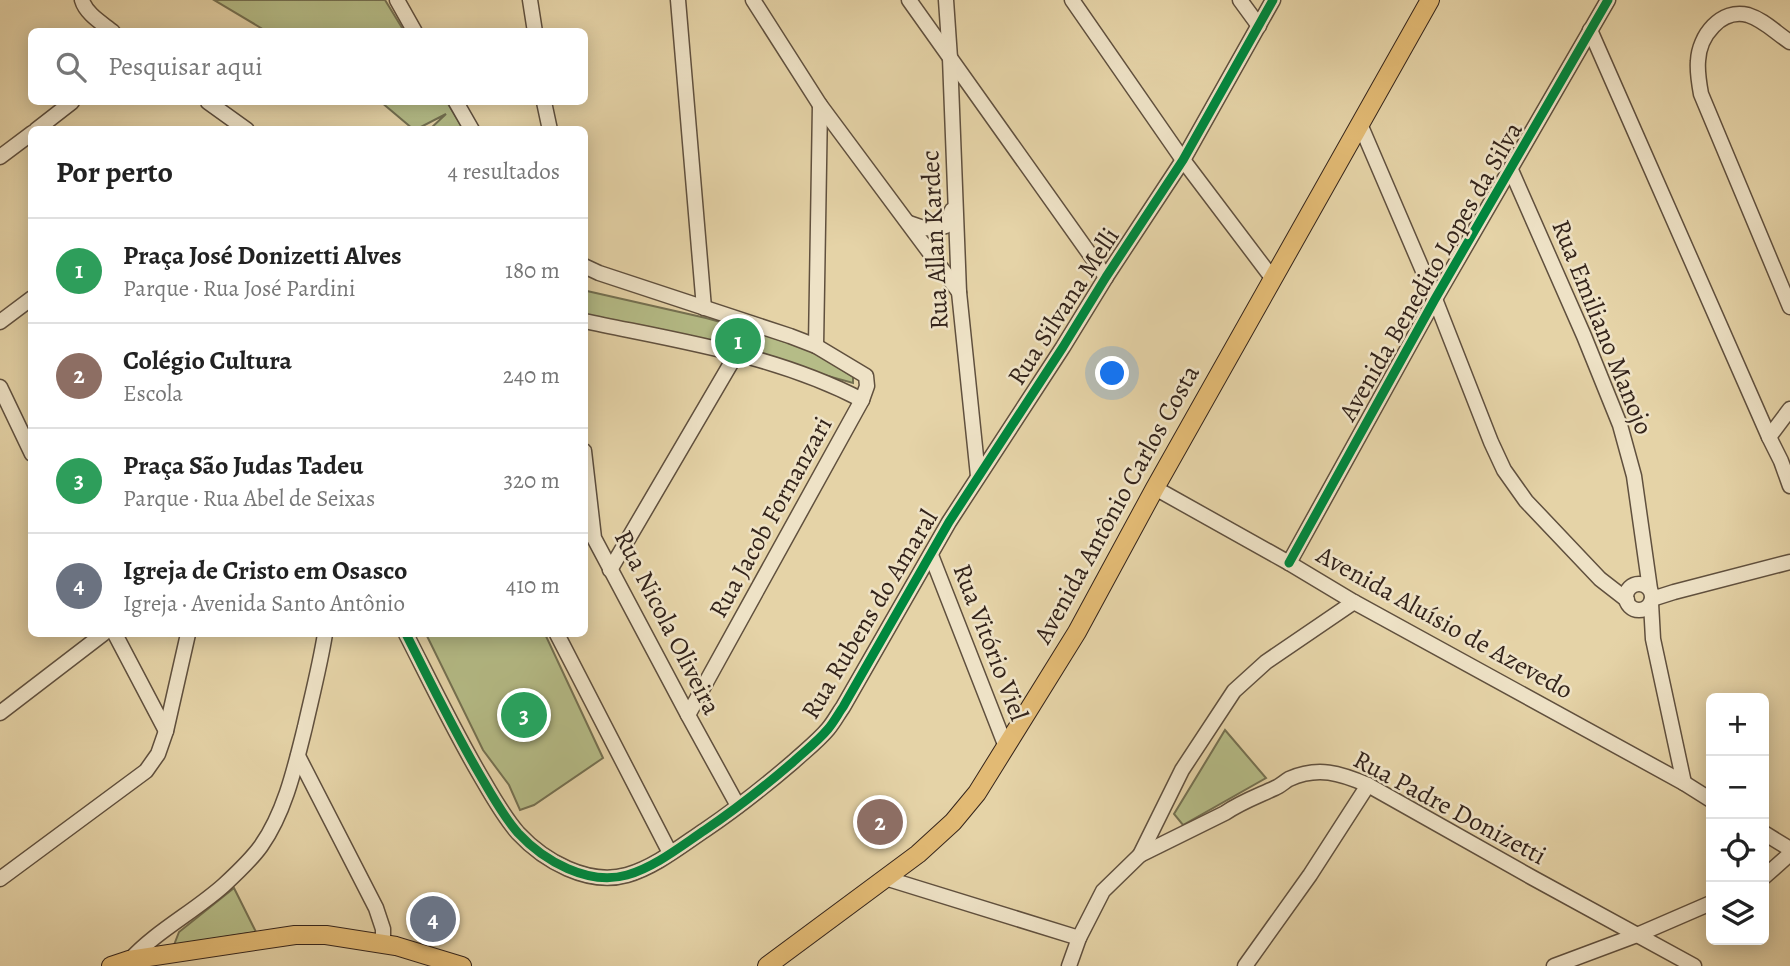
<!DOCTYPE html>
<html lang="pt">
<meta charset="utf-8">
<style>
body{margin:0;font-family:Alegreya,serif;background:#f2f2f2;color:#222}
.controls{position:absolute;right:21px;bottom:21px;display:grid;overflow:hidden;border-radius:10px;box-shadow:0 4px 18px #0003}
.controls button{width:63px;height:63px;display:grid;place-items:center;padding:0;border:0;border-bottom:2px solid #e0e0e0;background:#fff;color:#222;font:35px sans-serif}
.you{position:absolute;left:1113px;top:374px;width:24px;height:24px;margin:-18px;border:5px solid #fff;border-radius:50%;background:#1a73e8;box-shadow:0 0 0 10px #1a73e833}
.badge{display:grid;place-items:center;width:46px;height:46px;border-radius:50%;background:#8f2418;color:#fff;font-size:23px;font-weight:700}
.pin{position:absolute;translate:-50% -50%;border:4px solid #fff;box-shadow:0 2px 7px #0006}
.list{margin:0;padding:0;list-style:none}
h2{display:flex;justify-content:space-between;align-items:center;height:91px;margin:0;padding:0 28px;font-size:30px}
h2 small{font-size:23px;font-weight:400;color:#767676}
.list li{display:grid;grid-template-columns:46px 1fr auto;gap:21px;align-items:center;box-sizing:border-box;height:105px;padding:0 28px;border-top:2px solid #e0e0e0}
.list b{display:block;font-size:26px;white-space:nowrap}
.list p{margin:0;font-size:23px;white-space:nowrap;color:#767676}
.list em{font-size:23px;font-style:normal;color:#767676}
.icon{flex:none;width:38px;height:38px;fill:none;stroke:currentColor;stroke-width:2;stroke-linecap:round;stroke-linejoin:round}
.map{position:relative;flex:none;width:1790px;height:966px;overflow:hidden}
.search{position:absolute;background:#fff;box-shadow:0 4px 18px #0003;left:28px;top:28px;width:560px;height:77px;display:flex;align-items:center;gap:18px;box-sizing:border-box;padding:0 24px;border-radius:10px;color:#767676;font-size:26px}
.panel{position:absolute;background:#fff;box-shadow:0 4px 18px #0003;left:28px;top:126px;width:560px;height:511px;border-radius:10px}
.map>svg:first-child{display:block}
.green{fill:#b5bc87;stroke:#747051;stroke-width:2}
.lines{fill:none;stroke-linecap:round;stroke-linejoin:round}
.minor-casing{stroke:#60503e;stroke-width:17}
.major-casing{stroke:#34241b;stroke-width:20}
.minor{stroke:#eee2c6;stroke-width:14}
.major{stroke:#e2ba74;stroke-width:18}
.cycleway-casing{stroke:#eee2c6;stroke-width:13}
.cycleway{stroke:#00873e;stroke-width:9}
.labels{text-anchor:middle;stroke-width:5;stroke-linejoin:round;paint-order:stroke}
.street-label{font-size:26px;fill:#34241b;stroke:#eee2c6}
</style>
<div class="map">
<svg width="1790" height="966" viewBox="0 0 1790 966">
<rect width="100%" height="100%" fill="#e5d3a7"/>
<filter id="stains"><feTurbulence type="fractalNoise" baseFrequency=".00286" numOctaves="4"/><feColorMatrix values="0 0 0 0 .2 0 0 0 0 .09 0 0 0 0 .02 0 0 0 .5 -.17"/></filter>
<radialGradient id="worn" r=".72"><stop offset=".6" stop-color="#630" stop-opacity="0"/><stop offset="1" stop-color="#630" stop-opacity=".3"/></radialGradient>
<g class="green">
<polygon points="214,0 385,0 404,31 266,31"/>
<polygon points="381,102 447,102 463,129 430,129 446,114 417,129 413,129"/>
<polygon points="587,291 706,318 753,331 815,352 853,377 853,383 745,353 585,318 584,292"/>
<polygon points="426,634 545,634 603,758 534,805 520,810 509,785 483,750"/>
<polygon points="1225,730 1266,778 1183,825 1174,814"/>
<polygon points="234,888 256,932 174,945 179,932"/>
</g>
<g class="lines">
<g class="minor-casing">
<g id="minor">
<path d="M82,0C86,14 102,23 113,32"/>
<polyline points="397,0 415,32"/>
<polyline points="530,0 535,32"/>
<polyline points="678,0 704,308"/>
<polyline points="753,0 820,105 959,292"/>
<polyline points="909,0 1106,277"/>
<polyline points="946,0 950,58 959,292 978,476"/>
<polyline points="1072,0 1183,160 1273,279"/>
<polyline points="1240,0 1259,26"/>
<polyline points="1590,30 1769,437 1781,461 1790,486"/>
<path d="M1790,42C1776,33 1764,20 1748,15C1721,8 1699,36 1698,61C1697,72 1699,83 1701,94L1790,307"/>
<polyline points="208,102 247,130"/>
<polyline points="456,102 472,130"/>
<polyline points="544,102 550,130"/>
<polyline points="1360,124 1435,299 1491,442 1504,470 1526,501 1600,579 1627,600"/>
<polyline points="36,130 72,102"/>
<polyline points="0,157 32,133"/>
<polyline points="1511,170 1584,336 1620,425 1634,476 1650,589"/>
<path d="M909,223C922,228 932,231 946,226L952,210"/>
<polyline points="584,266 599,273 790,336 816,346 866,376 867,386 862,400 688,715"/>
<path d="M584,321C679,341 776,355 862,400"/>
<polyline points="0,322 32,298"/>
<polyline points="816,346 820,105"/>
<polyline points="0,387 32,454"/>
<polyline points="1769,437 1790,409"/>
<polyline points="584,451 594,538 688,715 738,806"/>
<polyline points="1155,488 1289,563 1354,602 1684,783 1711,800"/>
<polyline points="931,555 1006,747"/>
<polyline points="1289,563 1435,299 1608,0"/>
<polyline points="610,570 737,353 752,324"/>
<circle cx="1639" cy="597" r="13"/>
<polyline points="1652,599 1674,592 1790,562"/>
<polyline points="1651,603 1653,639 1684,783"/>
<polyline points="115,634 166,731"/>
<path d="M406,634C430,681 453,729 480,775C491,794 503,816 518,833C544,861 588,886 627,875C655,867 681,846 705,830C736,809 765,786 793,762C805,751 818,741 828,729C834,722 838,714 843,707L949,522L1063,347L1106,277L1183,160L1273,0"/>
<polyline points="557,634 670,853"/>
<polyline points="0,713 103,634"/>
<polyline points="298,756 376,908 383,929 383,945"/>
<polyline points="1764,833 1790,849"/>
<path d="M1140,855L1225,813C1241,802 1258,796 1275,788C1280,786 1284,782 1289,779C1318,766 1340,773 1368,785L1533,878L1694,966"/>
<polyline points="1764,877 1790,854"/>
<polyline points="885,878 1079,938"/>
<polyline points="0,879 146,771 158,754 166,731 188,634"/>
<path d="M129,961C156,931 194,912 224,885C237,873 251,860 261,846C285,812 295,767 305,727C312,696 320,665 325,634"/>
<polyline points="1069,966 1079,938 1103,891 1140,855 1182,770 1234,691 1266,662 1354,602"/>
<polyline points="1245,966 1310,875 1368,785"/>
<polyline points="1554,966 1637,935 1711,903"/>
</g>
</g>
<g class="major-casing">
<g id="major">
<polyline points="111,966 129,960 295,935 326,935 396,946 462,966"/>
<polyline points="767,966 918,854 953,822 977,793 1077,632 1155,488 1430,0"/>
</g>
</g>
<use href="#minor" class="minor"/>
<use href="#major" class="major"/>
<g class="cycleway-casing">
<g id="cycleway">
<polyline points="1289,563 1435,299 1608,0"/>
<path d="M406,634C430,681 453,729 480,775C491,794 503,816 518,833C544,861 588,886 627,875C655,867 681,846 705,830C736,809 765,786 793,762C805,751 818,741 828,729C834,722 838,714 843,707L949,522L1063,347L1106,277L1183,160L1273,0"/>
</g>
</g>
<use href="#cycleway" class="cycleway"/>
</g>
<g class="labels">
<g class="street-label">
<text transform="translate(934 240) rotate(-93)" y="9">Rua Allan Kardec</text>
<text transform="translate(1430 271) rotate(-60)" y="9">Avenida Benedito Lopes da Silva</text>
<text transform="translate(1063 306) rotate(-57)" y="9">Rua Silvana Melli</text>
<text transform="translate(1603 327) rotate(68)" y="9">Rua Emiliano Manojo</text>
<text transform="translate(1116 504) rotate(-61)" y="9">Avenida Antônio Carlos Costa</text>
<text transform="translate(770 517) rotate(-61)" y="9">Rua Jacob Fornanzari</text>
<text transform="translate(869 614) rotate(-59)" y="9">Rua Rubens do Amaral</text>
<text transform="translate(668 622) rotate(63)" y="9">Rua Nicola Oliveira</text>
<text transform="translate(1445 622) rotate(29)" y="9">Avenida Aluísio de Azevedo</text>
<text transform="translate(991 642) rotate(69)" y="9">Rua Vitório Viel</text>
<text transform="translate(1450 807) rotate(28)" y="9">Rua Padre Donizetti</text>
</g>
</g>
<rect width="100%" height="100%" filter="url(#stains)"/>
<rect width="100%" height="100%" fill="url(#worn)"/>
</svg>
<div class="controls">
<button>+</button>
<button>−</button>
<button><svg class="icon" aria-label="locate" viewBox="0 0 24 24"><circle cx="12" cy="12" r="6"/><path d="M12 2v4M12 18v4M2 12h4M18 12h4"/></svg></button>
<button><svg class="icon" aria-label="layers" viewBox="0 0 24 24"><path d="M12 4l9 5-9 5-9-5zM3 14l9 5 9-5"/></svg></button>
</div>
<div class="you"></div>
<div class="pin badge" style="left:738px;top:341px;background:#2e9e5b">1</div>
<div class="pin badge" style="left:880px;top:822px;background:#8d6e63">2</div>
<div class="pin badge" style="left:524px;top:715px;background:#2e9e5b">3</div>
<div class="pin badge" style="left:433px;top:919px;background:#6b7280">4</div>
<div class="search"><svg class="icon" aria-label="search" viewBox="0 0 24 24"><circle cx="10" cy="10" r="6"/><path d="M15 15l6 6"/></svg>Pesquisar aqui</div>
<section class="panel">
<h2>Por perto<small>4 resultados</small></h2>
<ul class="list">
<li><span class="badge" style="background:#2e9e5b">1</span><div><b>Praça José Donizetti Alves</b><p>Parque · Rua José Pardini</p></div><em>180 m</em></li>
<li><span class="badge" style="background:#8d6e63">2</span><div><b>Colégio Cultura</b><p>Escola</p></div><em>240 m</em></li>
<li><span class="badge" style="background:#2e9e5b">3</span><div><b>Praça São Judas Tadeu</b><p>Parque · Rua Abel de Seixas</p></div><em>320 m</em></li>
<li><span class="badge" style="background:#6b7280">4</span><div><b>Igreja de Cristo em Osasco</b><p>Igreja · Avenida Santo Antônio</p></div><em>410 m</em></li>
</ul>
</section>
</div>
